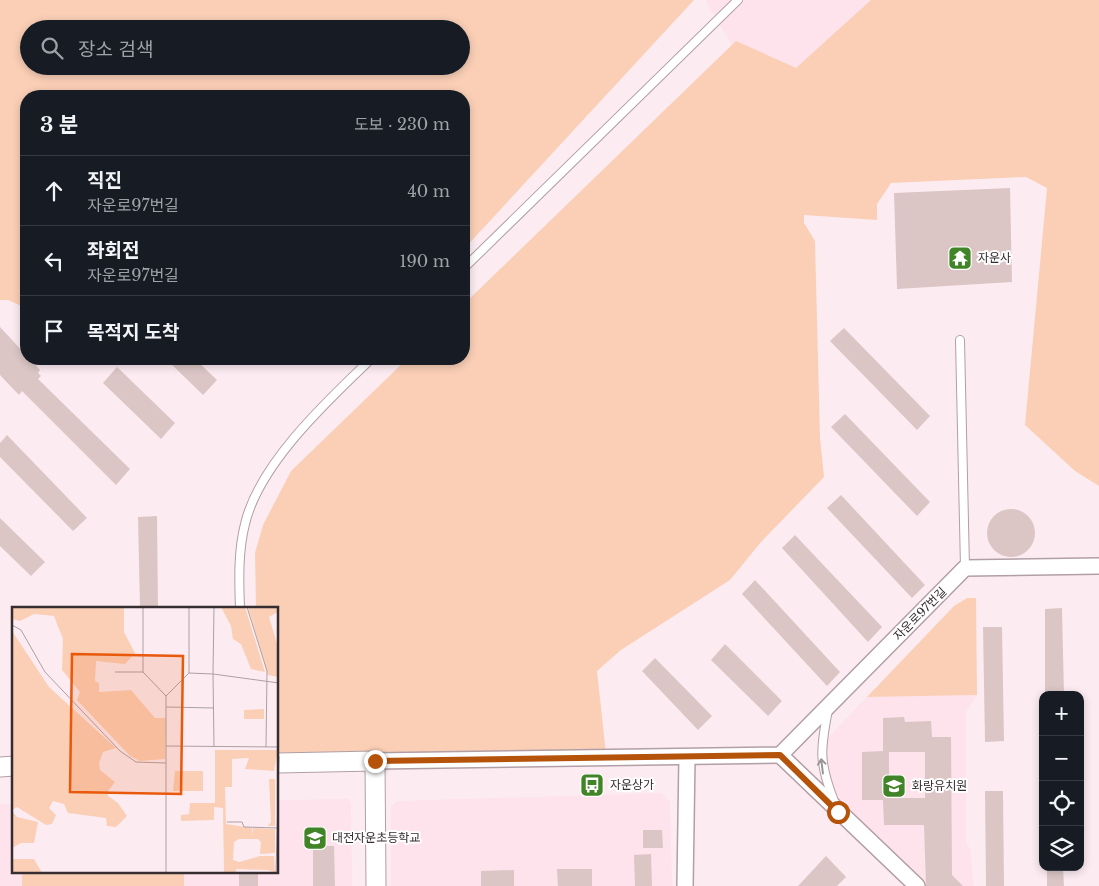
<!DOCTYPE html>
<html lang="ko">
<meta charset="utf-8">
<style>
body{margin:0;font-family:"Libre Baskerville","Noto Sans KR",serif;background:#242831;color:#f1f3f6}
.controls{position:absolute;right:15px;bottom:15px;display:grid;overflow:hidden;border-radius:10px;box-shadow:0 2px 8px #0003}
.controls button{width:45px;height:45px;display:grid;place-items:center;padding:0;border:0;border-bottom:1px solid #363941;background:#171b24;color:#f1f3f6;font:25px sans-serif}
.stop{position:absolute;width:15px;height:15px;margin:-11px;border:4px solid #b45309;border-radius:50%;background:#fff}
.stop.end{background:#b45309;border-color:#fff;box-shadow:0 1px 5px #0008}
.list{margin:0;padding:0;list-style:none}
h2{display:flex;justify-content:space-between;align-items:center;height:65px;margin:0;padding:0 20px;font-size:21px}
h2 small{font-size:16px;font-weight:400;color:#9ea1a6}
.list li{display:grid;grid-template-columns:32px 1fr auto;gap:15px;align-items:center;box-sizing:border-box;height:70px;padding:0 20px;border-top:1px solid #363941}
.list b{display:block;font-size:19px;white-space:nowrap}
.list p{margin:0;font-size:16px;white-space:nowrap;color:#9ea1a6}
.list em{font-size:16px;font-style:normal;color:#9ea1a6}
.icon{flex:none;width:28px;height:28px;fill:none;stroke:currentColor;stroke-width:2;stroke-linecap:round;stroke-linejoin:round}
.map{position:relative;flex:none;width:1099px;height:886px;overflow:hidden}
.search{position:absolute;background:#171b24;box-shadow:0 2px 8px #0003;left:20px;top:20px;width:450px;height:55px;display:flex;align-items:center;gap:12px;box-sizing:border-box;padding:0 18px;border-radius:28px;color:#9ea1a6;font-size:19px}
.panel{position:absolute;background:#171b24;box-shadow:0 2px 8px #0003;left:20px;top:90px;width:450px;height:275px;border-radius:20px}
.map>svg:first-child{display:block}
.built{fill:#fee2ec}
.green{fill:#facfb6;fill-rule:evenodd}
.building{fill:#dbc6c5;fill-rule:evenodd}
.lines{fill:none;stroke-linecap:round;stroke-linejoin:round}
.service-casing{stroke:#b19fa5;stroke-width:10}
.minor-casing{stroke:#b19fa5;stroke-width:18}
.tertiary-casing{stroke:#b19fa5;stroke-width:21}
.service{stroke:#fff;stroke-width:8}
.minor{stroke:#fff;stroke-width:15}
.tertiary{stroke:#fff;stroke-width:19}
.oneway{stroke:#9a9698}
.route{stroke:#b45309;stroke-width:6}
.labels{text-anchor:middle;stroke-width:4;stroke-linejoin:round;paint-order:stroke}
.poi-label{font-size:12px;fill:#352d30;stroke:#fefefe;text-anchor:start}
.street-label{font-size:12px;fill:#352d30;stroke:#fefefe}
.inset-road{fill:none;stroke:#aca0a4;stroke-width:1}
.view{fill:#e8590c;fill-opacity:0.15;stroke:#e8590c;stroke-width:2.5}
.inset-edge{fill:none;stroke:#352d30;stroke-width:2.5}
</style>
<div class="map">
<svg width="1099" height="886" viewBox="0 0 1099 886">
<rect width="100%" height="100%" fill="#fcecf2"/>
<g class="built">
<polygon points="705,0 1099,0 1099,9 769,107"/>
<polygon points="977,695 966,712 966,842 971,851 973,886 916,886 824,793 820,779 820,766 826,740 867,697"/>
<polygon points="662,793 670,802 672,886 391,886 391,806 397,801"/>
<polygon points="348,799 351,803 352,886 0,886 0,804 14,804 14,872 278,872 278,800"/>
</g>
<g class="green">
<path d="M0,0H694L464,249V96H26V308L8,300H0ZM29,29H461V66H29Z"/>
<polygon points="871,0 1099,0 1099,486 1075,471 1025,425 1047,188 1026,177 891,183 877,204 877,220 804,215 804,223 815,241 820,438 824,477 761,542 730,580 621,650 597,671 606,754 278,754 278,608 256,608 255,553 263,525 291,471 407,359 464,359 464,304 736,41 796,68"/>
<polygon points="967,598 976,598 977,695 867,697 954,606"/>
<rect x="22" y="872" width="162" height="14"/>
</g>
<g class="building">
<polygon points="1010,188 1012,282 897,289 894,193"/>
<polygon points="0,327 26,355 26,359 30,359 40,370 38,373 41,376 38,379 130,469 116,485 22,391 19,395 0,375"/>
<polygon points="844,328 930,416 917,430 830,341"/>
<polygon points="166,359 195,359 217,380 203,395"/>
<polygon points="117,367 175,423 161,439 103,383"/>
<polygon points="845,414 930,502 917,516 831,427"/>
<polygon points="7,435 87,518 73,531 0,457 0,443"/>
<polygon points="841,495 925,585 912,598 827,508"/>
<circle cx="1011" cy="533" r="24"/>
<polygon points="157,516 158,608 140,608 138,517"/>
<polygon points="0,518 45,562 31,576 0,546"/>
<polygon points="795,535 882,627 868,642 782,548"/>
<polygon points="755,580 840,672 827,686 742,594"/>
<polygon points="1062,608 1064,695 1045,695 1045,609"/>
<polygon points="983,627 1002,627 1004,741 985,742"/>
<polygon points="725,644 782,701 768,716 711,660"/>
<polygon points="655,658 712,716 698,730 642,671"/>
<path d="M904,717L905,722L931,721L932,737H951L952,875L963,886H926L924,825H884L883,800H862V752L883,751V718ZM889,752H925V798H889Z"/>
<polygon points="985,791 1003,791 1004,886 986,886"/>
<polygon points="643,830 662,830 663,848 643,848"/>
<polygon points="313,846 334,846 335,886 313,886"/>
<polygon points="651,854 652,886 635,886 634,855"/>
<polygon points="826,856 846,877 837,886 798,886"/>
<polygon points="1047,867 1063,867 1064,886 1047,886"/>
<polygon points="557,869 592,869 592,886 558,886"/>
<polygon points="514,870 514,886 481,886 481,871"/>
<rect x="239" y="872" width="19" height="14"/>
</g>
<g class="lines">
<g class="service-casing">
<g id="service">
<polyline points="464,268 738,0"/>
<polyline points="960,340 965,568"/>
<path d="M240,608C239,581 238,551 245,524C259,464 327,401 371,359"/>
<path d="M828,710C820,750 819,763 834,801"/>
</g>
</g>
<g class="minor-casing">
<g id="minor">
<polyline points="780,755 917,886"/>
<polyline points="375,761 780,755 965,568 1099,566"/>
<polyline points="685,886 687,757"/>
</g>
</g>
<g class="tertiary-casing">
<g id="tertiary">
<polyline points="278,763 375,761 376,886"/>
<polyline points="0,767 14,766"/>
</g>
</g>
<use href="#service" class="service"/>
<use href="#minor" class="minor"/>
<use href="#tertiary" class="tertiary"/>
</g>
<defs><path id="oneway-shaft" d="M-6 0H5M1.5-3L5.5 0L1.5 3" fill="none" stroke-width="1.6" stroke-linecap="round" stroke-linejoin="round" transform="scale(1.25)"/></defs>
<use class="oneway" href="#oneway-shaft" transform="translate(822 766) rotate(-97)"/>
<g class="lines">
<polyline class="route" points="375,761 780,755 838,812"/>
</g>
<defs>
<g id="temple-square" transform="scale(1.25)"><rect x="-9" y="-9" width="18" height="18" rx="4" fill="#418427" stroke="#fefefe"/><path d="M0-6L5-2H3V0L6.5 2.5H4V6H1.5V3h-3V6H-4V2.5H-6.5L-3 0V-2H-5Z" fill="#fff"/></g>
<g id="bus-square" transform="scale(1.25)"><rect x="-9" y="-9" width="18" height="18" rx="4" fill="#418427" stroke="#fefefe"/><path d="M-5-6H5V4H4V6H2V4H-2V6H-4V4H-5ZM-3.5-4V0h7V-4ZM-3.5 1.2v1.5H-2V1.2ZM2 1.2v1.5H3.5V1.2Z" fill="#fff"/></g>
<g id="school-square" transform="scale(1.25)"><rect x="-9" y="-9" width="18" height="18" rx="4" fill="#418427" stroke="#fefefe"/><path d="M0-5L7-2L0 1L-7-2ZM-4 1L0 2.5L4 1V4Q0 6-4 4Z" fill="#fff"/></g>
</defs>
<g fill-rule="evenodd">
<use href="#temple-square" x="960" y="258"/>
<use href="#bus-square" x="592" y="785"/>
<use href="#school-square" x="894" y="786"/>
<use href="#school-square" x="315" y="838"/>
</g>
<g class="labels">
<g class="poi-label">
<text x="978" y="262">자운사</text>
<text x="610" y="789">자운상가</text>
<text x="912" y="790">화랑유치원</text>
<text x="332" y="842">대전자운초등학교</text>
</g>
<g class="street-label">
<text transform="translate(920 614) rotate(-45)" y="4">자운로97번길</text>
</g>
</g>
<g transform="translate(12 607)">
<rect width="266" height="266" fill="#fcecf2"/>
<path d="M0,0H112V25L123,46L113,57L84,54L83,74L87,76V85L119,83L143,111H154L153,152L128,154L118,149L65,93L68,85L50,63L51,32L42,9L22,7L8,14L0,12ZM209,0H233L253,65L239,62L229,37L221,32L219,19ZM236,0H266V5L257,10L266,40V70L256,68ZM0,24L37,80L104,141L91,145L87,156L88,163L103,175L96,184V189L106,196L115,209L104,220L95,219L94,211L56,206L52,197L41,194L37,201L44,208L40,217L34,218L5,200L0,203ZM252,102V112H232V103ZM203,143H266L262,164L233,162L237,151L220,152V180H213L214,217L240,221V230L241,221L263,222V246L248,247L249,235L246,232H227L222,235L221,253L227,255L248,249H262L263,266L256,263L224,262V266H212L211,201L202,200V213L169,214V208L177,207L178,196H203ZM163,164H191V184H161ZM257,172H263V219H256L259,215ZM0,204L5,210L26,215L22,236H9L0,241ZM0,252H22L30,266H0Z" fill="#facfb6"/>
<path class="inset-road" d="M131,0V65L154,89V266M202,0L201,67L267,76M235,0L255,64L254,140M0,18L9,23L33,65L108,144L124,155L154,156M103,65H131M177,66L201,67L202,140M154,89L177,66V0M154,100L202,101M154,139L267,140M215,215H230L232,220L267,221M264,266L267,149"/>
<path class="view" d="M60,47L171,49L169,187L58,185Z"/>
<rect width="266" height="266" class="inset-edge"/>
</g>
</svg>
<div class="controls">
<button>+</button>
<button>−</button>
<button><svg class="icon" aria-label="locate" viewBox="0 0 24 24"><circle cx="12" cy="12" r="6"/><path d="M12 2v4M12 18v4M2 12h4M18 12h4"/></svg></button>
<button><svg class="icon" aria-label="layers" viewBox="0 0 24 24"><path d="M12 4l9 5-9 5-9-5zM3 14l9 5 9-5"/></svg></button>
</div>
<div class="stop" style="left:838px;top:812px"></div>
<div class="stop end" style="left:375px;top:761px"></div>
<div class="search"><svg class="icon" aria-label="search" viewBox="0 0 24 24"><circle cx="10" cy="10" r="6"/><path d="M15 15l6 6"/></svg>장소 검색</div>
<section class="panel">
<h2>3 분<small>도보 · 230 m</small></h2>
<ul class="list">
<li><svg class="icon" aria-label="ahead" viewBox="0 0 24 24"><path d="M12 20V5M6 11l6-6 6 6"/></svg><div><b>직진</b><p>자운로97번길</p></div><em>40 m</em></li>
<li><svg class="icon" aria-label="left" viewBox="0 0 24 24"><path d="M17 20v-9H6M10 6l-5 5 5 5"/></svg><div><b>좌회전</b><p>자운로97번길</p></div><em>190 m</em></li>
<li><svg class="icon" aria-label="arrive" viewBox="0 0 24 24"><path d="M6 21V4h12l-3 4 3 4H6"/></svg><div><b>목적지 도착</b></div></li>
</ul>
</section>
</div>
